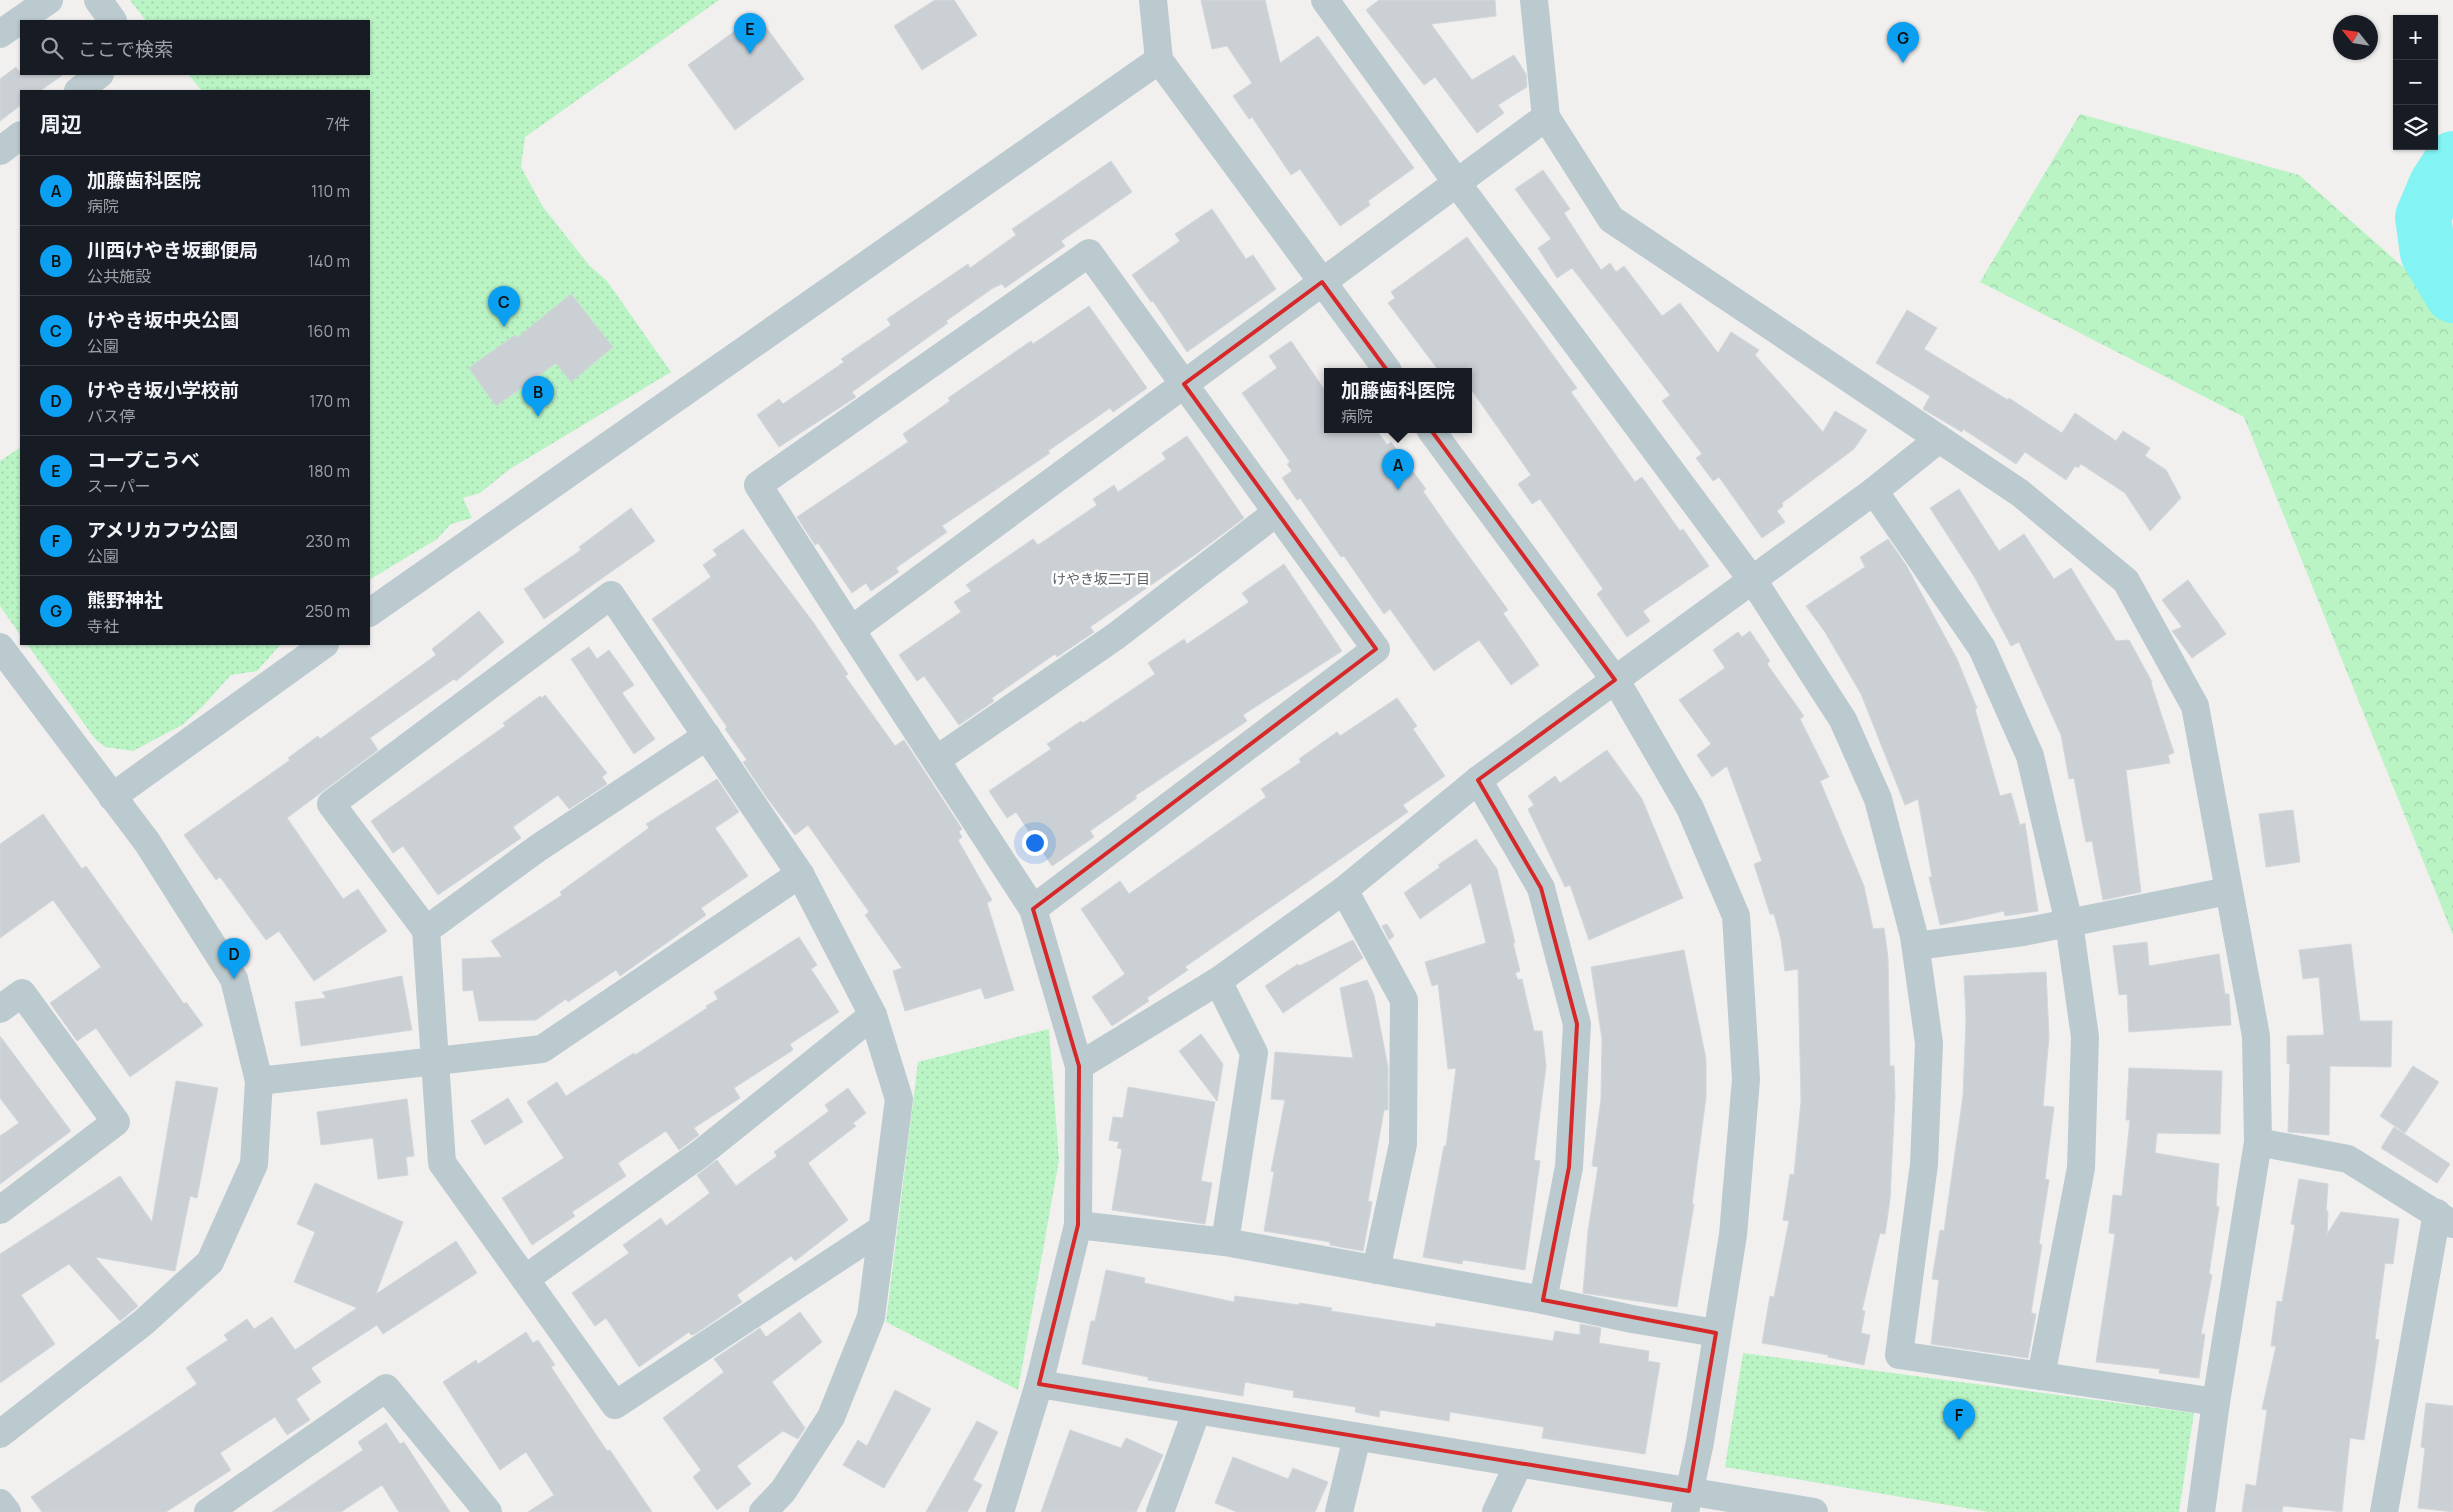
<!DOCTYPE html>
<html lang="ja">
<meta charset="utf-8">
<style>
body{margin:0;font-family:Manrope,"Noto Sans JP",sans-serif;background:#20242c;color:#f1f3f6}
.controls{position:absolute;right:15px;top:15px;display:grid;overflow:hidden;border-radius:0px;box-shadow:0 1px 4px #0004}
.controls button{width:45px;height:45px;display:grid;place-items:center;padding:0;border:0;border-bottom:1px solid #363941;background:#171b24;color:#f1f3f6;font:25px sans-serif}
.compass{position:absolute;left:2333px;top:15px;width:45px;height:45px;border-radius:50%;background:#171b24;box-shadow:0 1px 4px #0004;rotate:300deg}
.you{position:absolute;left:1034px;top:842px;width:18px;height:18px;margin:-12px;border:4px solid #fff;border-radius:50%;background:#1a73e8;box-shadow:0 0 0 8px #1a73e833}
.badge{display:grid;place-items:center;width:32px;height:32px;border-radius:50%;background:#0a9ff1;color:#111;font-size:16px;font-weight:700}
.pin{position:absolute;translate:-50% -41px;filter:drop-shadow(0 1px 2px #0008)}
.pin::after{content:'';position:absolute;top:26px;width:18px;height:15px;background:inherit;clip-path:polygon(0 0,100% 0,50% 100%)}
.popup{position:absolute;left:1324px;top:368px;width:148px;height:65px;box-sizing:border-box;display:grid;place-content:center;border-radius:0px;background:#171b24;filter:drop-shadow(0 1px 4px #0005);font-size:16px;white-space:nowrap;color:#9ea1a6}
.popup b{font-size:19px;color:#f1f3f6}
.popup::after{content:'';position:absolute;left:50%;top:100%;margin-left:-10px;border:10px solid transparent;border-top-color:#171b24}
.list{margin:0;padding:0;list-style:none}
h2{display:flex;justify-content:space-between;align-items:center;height:65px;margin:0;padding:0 20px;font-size:21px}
h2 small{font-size:16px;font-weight:400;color:#9ea1a6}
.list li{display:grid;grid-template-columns:32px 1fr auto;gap:15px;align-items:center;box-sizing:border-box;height:70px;padding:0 20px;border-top:1px solid #363941}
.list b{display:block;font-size:19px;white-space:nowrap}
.list p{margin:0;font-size:16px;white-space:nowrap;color:#9ea1a6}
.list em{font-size:16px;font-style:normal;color:#9ea1a6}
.icon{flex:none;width:28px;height:28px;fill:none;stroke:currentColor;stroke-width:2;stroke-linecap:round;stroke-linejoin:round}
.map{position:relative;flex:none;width:2453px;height:1512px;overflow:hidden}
.search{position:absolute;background:#171b24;box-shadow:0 1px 4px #0004;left:20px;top:20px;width:350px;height:55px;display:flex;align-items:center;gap:12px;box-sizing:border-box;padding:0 18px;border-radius:0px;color:#9ea1a6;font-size:19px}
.panel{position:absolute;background:#171b24;box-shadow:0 1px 4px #0004;left:20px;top:90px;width:350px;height:555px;border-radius:0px}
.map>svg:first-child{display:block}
.forest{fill:url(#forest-crowns)}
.park{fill:url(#park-dots)}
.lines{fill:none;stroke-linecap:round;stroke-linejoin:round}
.river{stroke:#83f3f3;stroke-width:56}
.building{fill:#cad0d4;stroke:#d2d7db}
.minor{stroke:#bbcacf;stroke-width:28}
.tertiary{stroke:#bbcacf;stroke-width:28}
.marked{fill:none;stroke:#d62828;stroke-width:4;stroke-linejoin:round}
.labels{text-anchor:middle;stroke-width:5;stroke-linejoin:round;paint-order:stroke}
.neighbourhood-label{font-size:14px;fill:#5b6165;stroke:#fff}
</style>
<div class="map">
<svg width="2453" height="1512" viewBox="0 0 2453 1512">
<defs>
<pattern id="forest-crowns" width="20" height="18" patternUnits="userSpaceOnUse" patternTransform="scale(1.25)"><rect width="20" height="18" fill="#baf3c4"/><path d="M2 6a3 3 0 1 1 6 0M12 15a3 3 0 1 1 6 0" fill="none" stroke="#a1d2ab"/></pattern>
<pattern id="park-dots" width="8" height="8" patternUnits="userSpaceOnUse" patternTransform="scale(1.25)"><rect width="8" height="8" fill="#baf3c4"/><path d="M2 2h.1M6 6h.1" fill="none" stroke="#a1d2ab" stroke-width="1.8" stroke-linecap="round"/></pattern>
</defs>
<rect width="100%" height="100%" fill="#f2efef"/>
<polygon class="forest" points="2080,114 2299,175 2453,311 2453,935 2244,417 1980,282"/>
<g class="park">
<polygon points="130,0 719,0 525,137 521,167 543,207 589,265 607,281 671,372 510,469 480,493 463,498 472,518 451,524 437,539 369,580 369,91 202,91 188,74 369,74 369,21 146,21"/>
<polygon points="21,447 21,636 0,606 0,461"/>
<polygon points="27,644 281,644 257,671 231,675 202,707 182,725 133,751 105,747 95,739"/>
<polygon points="1049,1029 1059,1160 1018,1390 886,1322 918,1062"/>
<polygon points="1743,1353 2194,1413 2179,1512 1989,1512 1725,1467"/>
</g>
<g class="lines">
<polyline class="river" points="2453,159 2437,184 2423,217 2428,253 2453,295"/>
</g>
<g class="building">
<polygon points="935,0 954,0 977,35 922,70 894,26"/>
<polygon points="1201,0 1265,0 1280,63 1318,36 1414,168 1368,201 1370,205 1340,226 1300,169 1291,175 1252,117 1249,119 1233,96 1252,83 1227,46 1212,49"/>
<polygon points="1379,0 1495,0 1496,16 1431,24 1472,80 1514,55 1526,74 1527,87 1498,105 1504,113 1477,133 1435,77 1424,85 1366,10"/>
<polygon points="757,15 804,79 735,130 688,65"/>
<polygon points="16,67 21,74 64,74 40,91 21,91 21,105 0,121 0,79"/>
<polygon points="1111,161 1132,192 1061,241 1065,246 1005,288 1002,284 993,288 946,321 948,323 852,392 856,397 779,447 757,415 779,399 783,404 844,362 841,359 891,325 887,319 968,264 970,268 1016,235 1012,229"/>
<polygon points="1543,170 1570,209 1564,213 1601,270 1610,263 1616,272 1624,266 1662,316 1680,303 1718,353 1731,332 1759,350 1755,355 1823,432 1835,411 1867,430 1854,449 1782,503 1783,506 1777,511 1785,522 1762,538 1719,477 1713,481 1696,458 1702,454 1662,401 1670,395 1618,327 1572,268 1557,278 1538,248 1551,239 1515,189"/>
<polygon points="1212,209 1246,259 1253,255 1276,289 1187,352 1153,301 1151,302 1132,275 1180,241 1175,234"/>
<polygon points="1467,237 1577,388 1571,392 1635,482 1642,477 1680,531 1683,529 1709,566 1643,611 1650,621 1627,637 1597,594 1603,589 1540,499 1532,504 1518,484 1531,475 1468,385 1468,371 1439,371 1388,303 1395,298 1391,292"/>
<polygon points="571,294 613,347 571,382 556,363 496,406 469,368 515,335 517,338"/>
<polygon points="1089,306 1147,388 1113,412 1110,408 1048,451 1050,453 942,526 947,532 896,568 899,572 871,591 866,583 852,593 818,543 815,545 797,517 908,442 903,434 950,401 948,398 1031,341 1033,344"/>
<polygon points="1907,310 1937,328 1924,349 2008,400 2009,398 2062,433 2075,413 2116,441 2123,431 2150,448 2145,456 2166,470 2181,498 2150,531 2125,493 2081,464 2078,468 2075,466 2066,480 2025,452 2016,464 1963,429 1962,432 1923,409 1930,396 1876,363"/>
<polygon points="1291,341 1328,395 1328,429 1376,429 1387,445 1391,442 1426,489 1423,491 1450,530 1508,610 1503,613 1539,665 1511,685 1479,640 1434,671 1390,609 1384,614 1344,556 1341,557 1300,498 1297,500 1282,478 1292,471 1287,464 1290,462 1242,393 1277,368 1269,356"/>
<polygon points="1187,436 1244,518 1196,554 1090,627 1094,632 1057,657 1055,654 992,698 994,701 959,725 924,676 917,681 899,655 961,612 954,602 971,591 966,585 1033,539 1038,545 1097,505 1093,499 1114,485 1118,492 1166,459 1162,453"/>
<polygon points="1959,489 1999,551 2024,534 2054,579 2071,568 2116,641 2129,640 2152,682 2151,683 2174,753 2168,755 2170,763 2126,770 2141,892 2103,900 2092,841 2086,842 2074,778 2069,779 2061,735 2019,642 2011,646 1975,578 1930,508"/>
<polygon points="631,508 655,541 544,619 524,589 581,550 579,547"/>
<polygon points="743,529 813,622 848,674 845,676 895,746 904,740 962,829 959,832 962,837 958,840 992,900 987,903 1014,990 985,999 981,988 905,1011 893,971 902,968 865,915 869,912 808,825 795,835 765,795 743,762 747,760 725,729 727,727 652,619 711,577 703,565 717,555 713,550"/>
<polygon points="1888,539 1906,565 1957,659 1977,708 1975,709 2000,796 2011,793 2020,825 2025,823 2038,911 2005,916 2004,911 1940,925 1929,877 1932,877 1918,799 1905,805 1861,694 1825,632 1806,606 1865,567 1860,557"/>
<polygon points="1284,564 1342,651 1243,715 1247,721 1135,796 1137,798 1090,831 1094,837 1052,866 1016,812 1007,818 989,791 1051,749 1047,744 1081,721 1083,723 1155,674 1148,663 1184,639 1187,644 1249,602 1242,593"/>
<polygon points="2188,580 2226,634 2192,658 2172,631 2182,627 2162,600"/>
<polygon points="479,611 504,642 456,681 454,679 370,738 378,750 287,818 343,899 358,889 387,931 314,981 279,931 266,940 220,877 216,880 184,835 290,760 288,758 318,736 320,739 436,655 432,649"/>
<polygon points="1750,631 1770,661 1767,664 1804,716 1800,719 1829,777 1820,781 1864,886 1873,929 1884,928 1888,958 1890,1066 1894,1066 1895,1097 1890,1199 1885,1234 1880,1233 1862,1310 1865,1311 1861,1333 1870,1335 1864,1365 1828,1357 1828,1355 1762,1343 1770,1296 1774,1297 1789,1221 1783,1220 1790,1174 1794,1175 1801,1101 1798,969 1785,971 1781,940 1774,914 1770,914 1754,864 1762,861 1727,766 1712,777 1697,755 1711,744 1679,700 1725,668 1713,650 1738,632 1742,637"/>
<polygon points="589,647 597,659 609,650 634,685 622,693 655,739 634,754 571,659"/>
<polygon points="545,695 607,773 602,777 607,784 569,809 558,795 513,827 521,838 438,895 403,846 393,853 371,821 505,726 503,723 540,696 542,698"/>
<polygon points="1397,698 1417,726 1413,729 1445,776 1403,805 1408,812 1185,967 1188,970 1147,998 1149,1001 1112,1026 1092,997 1125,974 1081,909 1120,881 1129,894 1266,797 1261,789 1301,762 1299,759 1337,732 1340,736"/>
<polygon points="1607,750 1642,799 1683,898 1589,940 1570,885 1565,887 1528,809 1534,805 1528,796 1555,776 1560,783"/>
<polygon points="717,779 739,812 715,828 748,876 701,908 706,915 620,976 616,970 568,1002 566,999 536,1020 479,1021 473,990 463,991 462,959 502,957 491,941 562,895 560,892 649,828 646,824"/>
<polygon points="2293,810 2300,862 2266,867 2259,814"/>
<polygon points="43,814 82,869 86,866 184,1004 186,1002 203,1025 130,1077 96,1028 77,1041 50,1003 101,967 53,900 0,938 0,844"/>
<polygon points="1476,839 1497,869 1515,943 1513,943 1520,971 1515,973 1518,980 1522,979 1534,1031 1542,1031 1546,1066 1534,1160 1540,1161 1525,1270 1463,1260 1462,1264 1423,1257 1444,1146 1446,1146 1456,1068 1448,1069 1438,984 1432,986 1425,962 1486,943 1471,883 1420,919 1404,893 1440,867 1438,865"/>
<polygon points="1387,924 1394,936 1389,940 1382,926"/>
<polygon points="799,937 817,965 811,969 839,1012 790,1044 793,1050 734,1088 740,1098 694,1128 699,1135 679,1150 666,1131 618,1163 626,1176 572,1212 575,1216 532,1245 502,1198 564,1158 527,1102 557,1082 566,1096 634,1053 635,1055 707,1008 706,1006 718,999 714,992"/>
<polygon points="1353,940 1363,958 1283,1013 1265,986 1298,964 1299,966"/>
<polygon points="2147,942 2149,966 2219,954 2225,994 2229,994 2231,1025 2129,1032 2127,994 2119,995 2113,946"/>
<polygon points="2351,944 2360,1021 2392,1021 2391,1067 2330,1066 2329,1135 2288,1132 2290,1064 2287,1064 2287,1036 2324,1035 2319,977 2303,979 2299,950"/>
<polygon points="1684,950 1706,1059 1706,1097 1692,1204 1694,1204 1677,1307 1583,1293 1588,1231 1598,1167 1592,1166 1601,1099 1602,1039 1591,967"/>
<polygon points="2046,972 2049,1036 2043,1106 2054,1107 2045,1179 2049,1180 2039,1244 2042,1245 2031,1313 2036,1314 2028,1358 1931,1344 1939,1280 1932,1279 1940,1230 1944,1231 1963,1096 1966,1019 1964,976"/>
<polygon points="402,976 412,1030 301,1046 295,1002 326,998 322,992"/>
<polygon points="1367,980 1374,995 1388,1067 1388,1110 1384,1110 1368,1201 1372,1202 1363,1251 1330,1245 1330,1242 1264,1231 1274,1172 1271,1171 1285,1100 1271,1099 1275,1052 1353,1058 1340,988"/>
<polygon points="1201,1034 1223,1064 1217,1101 1179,1051"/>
<polygon points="0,1036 71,1131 0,1184 0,1136 19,1123 0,1098"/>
<polygon points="2413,1066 2439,1082 2405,1133 2380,1116"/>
<polygon points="2129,1068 2222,1071 2220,1134 2157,1133 2155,1153 2219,1164 2216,1206 2219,1207 2209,1274 2212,1275 2201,1334 2205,1334 2199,1378 2159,1373 2160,1369 2096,1362 2115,1234 2109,1233 2113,1195 2122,1196 2130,1120 2126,1120"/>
<polygon points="176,1081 218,1088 197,1198 190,1196 175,1271 95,1257 138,1306 120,1321 69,1264 21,1295 55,1344 0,1383 0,1254 120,1176 152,1222"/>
<polygon points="1128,1087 1215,1102 1201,1181 1212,1183 1205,1224 1112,1210 1122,1149 1117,1148 1119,1142 1109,1140 1113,1117 1123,1118"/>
<polygon points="848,1088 866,1113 853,1123 856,1126 808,1163 848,1220 795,1261 791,1256 737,1295 742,1302 695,1334 691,1335 689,1332 639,1367 606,1318 595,1326 572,1293 629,1253 623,1245 661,1218 666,1226 710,1193 697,1175 717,1160 736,1186 777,1156 774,1152 829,1111 825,1105"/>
<polygon points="508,1098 523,1122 485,1145 471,1121"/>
<polygon points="407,1099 414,1156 406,1157 408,1175 378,1179 373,1138 321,1145 317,1112"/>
<polygon points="2394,1127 2450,1164 2437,1183 2381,1148"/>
<polygon points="2299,1179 2328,1184 2326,1211 2328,1211 2327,1234 2341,1212 2399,1219 2393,1264 2385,1263 2375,1339 2379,1340 2364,1440 2350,1438 2342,1512 2283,1506 2282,1512 2242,1512 2246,1484 2256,1486 2267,1410 2262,1409 2276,1346 2271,1346 2277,1301 2282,1302 2295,1225 2291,1224"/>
<polygon points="315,1183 403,1222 376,1294 456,1241 477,1273 383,1334 377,1325 311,1368 321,1382 296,1399 310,1420 287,1435 275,1417 220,1453 231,1470 166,1512 42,1512 31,1497 197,1384 186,1368 228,1340 224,1335 247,1319 254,1329 272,1317 295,1350 357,1308 294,1282 315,1232 297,1224"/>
<polygon points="1106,1270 1145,1278 1144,1283 1234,1302 1235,1296 1299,1305 1299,1303 1332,1308 1331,1311 1435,1327 1436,1323 1553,1341 1555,1331 1580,1335 1580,1324 1601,1328 1599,1343 1649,1351 1648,1361 1660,1363 1645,1454 1542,1438 1544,1427 1450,1412 1449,1421 1380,1410 1379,1417 1355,1412 1356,1407 1293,1397 1294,1391 1245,1382 1243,1396 1148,1380 1148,1377 1082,1364 1091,1321 1095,1321"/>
<polygon points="800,1312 822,1342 772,1382 805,1428 798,1439 783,1431 737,1466 751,1484 717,1510 693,1477 701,1470 663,1418 724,1372 714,1359 760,1328 766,1337"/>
<polygon points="526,1332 533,1343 538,1340 555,1365 551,1367 607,1451 610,1450 652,1512 528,1512 554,1495 526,1452 500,1470 443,1382 476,1360 478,1364"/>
<polygon points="895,1390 931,1409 884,1488 843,1465 858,1440 867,1446"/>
<polygon points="2426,1403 2453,1406 2453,1512 2418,1508 2425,1448 2421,1447"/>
<polygon points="977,1421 998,1432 973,1480 982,1485 967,1512 926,1512"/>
<polygon points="386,1423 400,1444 404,1442 450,1512 399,1512 382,1485 341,1512 272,1512 363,1450 358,1442"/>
<polygon points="1070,1430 1121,1448 1126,1438 1163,1455 1136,1512 1041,1512"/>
<polygon points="1233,1457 1288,1479 1293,1468 1328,1482 1315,1512 1237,1512 1215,1503"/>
</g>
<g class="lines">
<g class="minor">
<polyline points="98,0 113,21"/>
<polyline points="1325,0 1462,190 1758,588 1843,720 1878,799 1914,936 1929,1043 1924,1164 1899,1355 2216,1402 2258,1142 2256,1036 2195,706 2126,581 2020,493 1611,219 1546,117 1534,0"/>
<polyline points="0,34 49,0"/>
<polyline points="78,91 100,74"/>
<polyline points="0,151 21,135"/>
<polyline points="1874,491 1939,439"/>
<path d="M851,630L1033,909L1376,649C1280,517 1185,385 1089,253L758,485L851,630L1546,117"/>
<polyline points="936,760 1116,636 1277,512"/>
<polyline points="1478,780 1874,491 1982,648 2030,756 2069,923 2085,1037 2081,1168 2041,1376"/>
<polyline points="426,930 538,848 707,736"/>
<polyline points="1916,946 2023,932 2228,891"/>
<polyline points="1218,981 1254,1053 1225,1242"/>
<polyline points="0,1009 22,993 116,1122 0,1210"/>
<polyline points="1079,1066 1218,981 1344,890"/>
<polyline points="259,1081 542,1049 800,874"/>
<polyline points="2258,1142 2348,1159 2452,1224"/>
<polyline points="1078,1225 1225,1242 1543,1300 1569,1167 1577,1024 1541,888 1478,780 1344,890 1404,1000 1403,1144 1376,1270"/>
<polyline points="525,1279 700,1154 873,1015"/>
<polyline points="1543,1300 1632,1319 1716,1333"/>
<polyline points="1039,1384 1814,1512"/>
<polyline points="0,1503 7,1512"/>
<polyline points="208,1512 386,1388 488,1512"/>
<polyline points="763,1512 783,1491 831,1417 871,1317 899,1099 873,1015 800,874 611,595 331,804 426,930 442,1163 615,1405 882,1229"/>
<polyline points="1000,1512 1039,1384 1078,1225 1079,1066 1033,909"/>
<polyline points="1160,1512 1197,1410"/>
<polyline points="1339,1512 1357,1437"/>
<polyline points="1496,1512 1519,1463"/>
<polyline points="2201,1512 2216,1402"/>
<polyline points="2384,1512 2437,1213"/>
</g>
<g class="tertiary">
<polyline points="1153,0 1159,60 1388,371"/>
<polyline points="1430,429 1618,684 1690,808 1736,916 1746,1079 1733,1235 1700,1442 1685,1512"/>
<polyline points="369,613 1159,60"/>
<polyline points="0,647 147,842 234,979 259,1081 254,1164 210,1262 144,1322 0,1434"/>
<polyline points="112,797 325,644"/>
</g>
</g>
<path class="marked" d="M1322,282L1615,680L1478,780L1541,888L1577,1024L1569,1167L1543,1300L1716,1333L1689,1491L1039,1384L1078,1225L1079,1066L1033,909L1376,649L1184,384Z"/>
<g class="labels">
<g class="neighbourhood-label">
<text x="1101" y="584">けやき坂二丁目</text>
</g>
</g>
</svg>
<div class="controls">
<button>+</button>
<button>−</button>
<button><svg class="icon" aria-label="layers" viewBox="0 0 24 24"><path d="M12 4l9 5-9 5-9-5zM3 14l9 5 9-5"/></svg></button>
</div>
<svg class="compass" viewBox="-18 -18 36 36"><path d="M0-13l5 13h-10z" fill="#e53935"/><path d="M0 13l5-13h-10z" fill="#9ea1a6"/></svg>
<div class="you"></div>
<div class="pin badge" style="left:1398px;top:490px">A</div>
<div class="popup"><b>加藤歯科医院</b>病院</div>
<div class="pin badge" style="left:538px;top:417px">B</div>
<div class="pin badge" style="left:504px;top:327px">C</div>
<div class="pin badge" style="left:234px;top:979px">D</div>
<div class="pin badge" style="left:750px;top:54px">E</div>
<div class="pin badge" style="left:1959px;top:1440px">F</div>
<div class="pin badge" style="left:1903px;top:63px">G</div>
<div class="search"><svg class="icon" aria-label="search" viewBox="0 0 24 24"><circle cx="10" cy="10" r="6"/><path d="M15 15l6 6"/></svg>ここで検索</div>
<section class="panel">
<h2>周辺<small>7件</small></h2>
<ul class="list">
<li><span class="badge">A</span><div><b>加藤歯科医院</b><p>病院</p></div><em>110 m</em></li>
<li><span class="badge">B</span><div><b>川西けやき坂郵便局</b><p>公共施設</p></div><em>140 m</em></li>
<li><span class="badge">C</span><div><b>けやき坂中央公園</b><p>公園</p></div><em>160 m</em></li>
<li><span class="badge">D</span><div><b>けやき坂小学校前</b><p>バス停</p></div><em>170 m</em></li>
<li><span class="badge">E</span><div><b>コープこうべ</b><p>スーパー</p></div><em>180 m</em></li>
<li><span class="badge">F</span><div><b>アメリカフウ公園</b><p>公園</p></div><em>230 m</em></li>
<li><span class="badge">G</span><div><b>熊野神社</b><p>寺社</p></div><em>250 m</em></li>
</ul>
</section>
</div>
